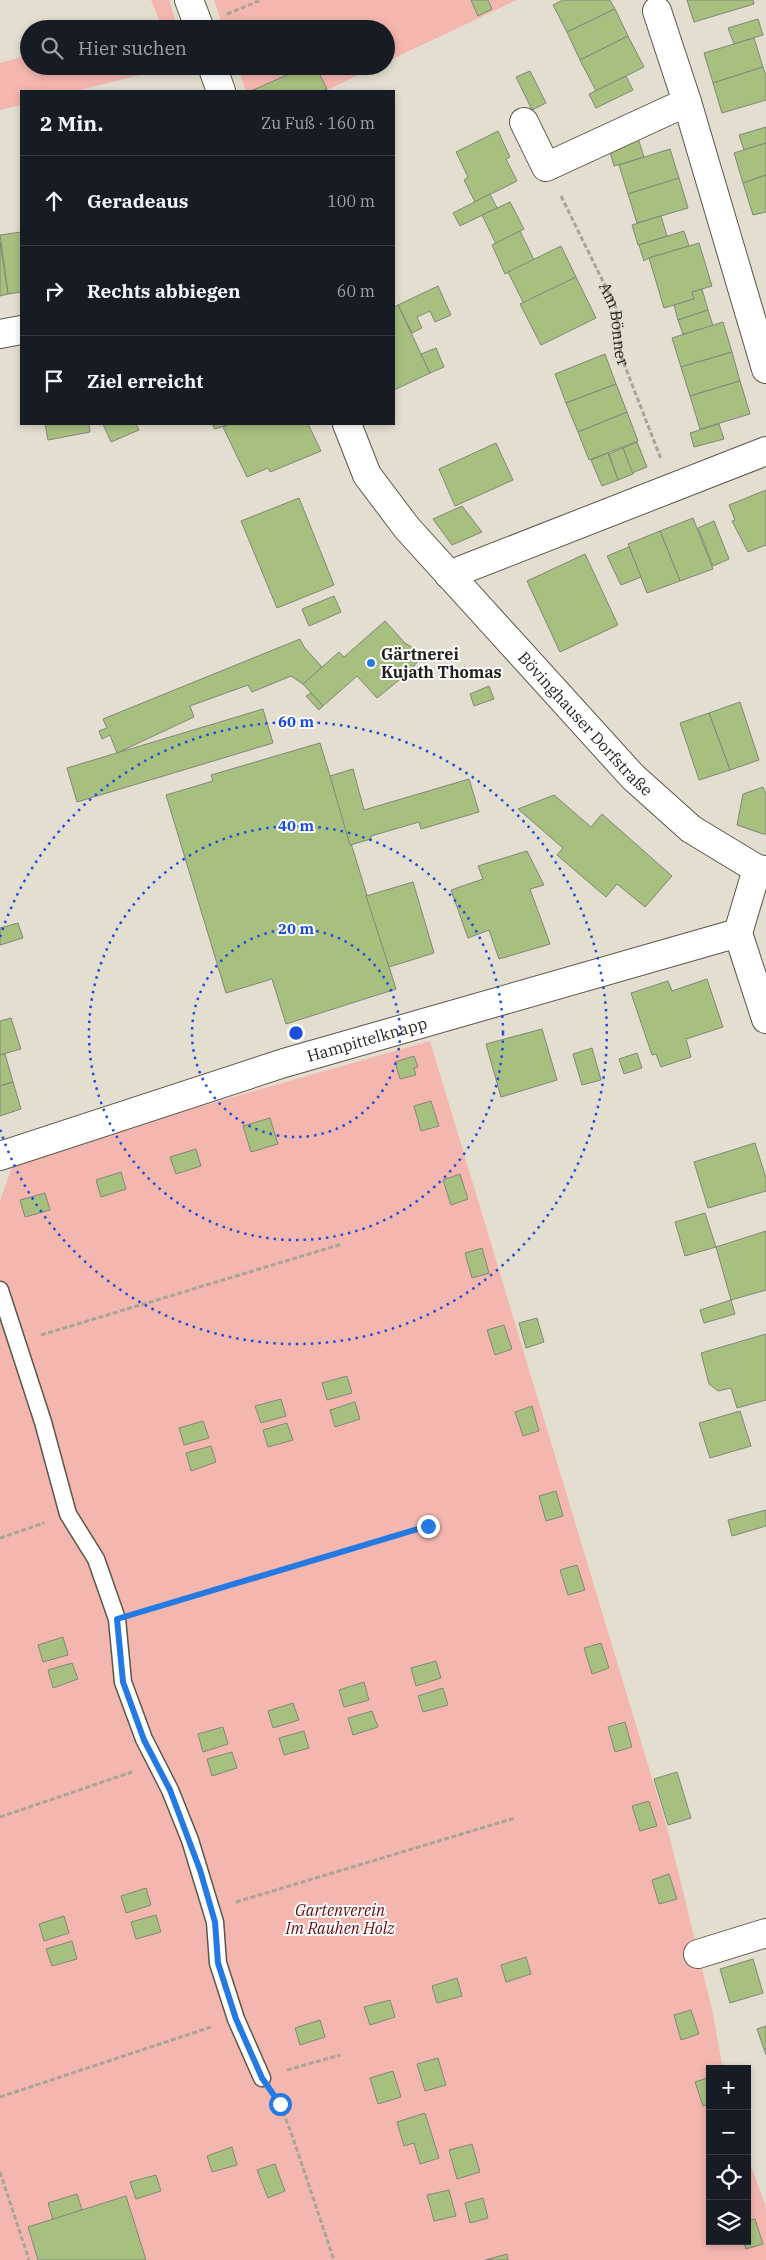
<!DOCTYPE html>
<html lang="de">
<meta charset="utf-8">
<style>
body{margin:0;font-family:"IBM Plex Serif",serif;background:#242831;color:#f1f3f6}
.controls{position:absolute;right:15px;bottom:15px;display:grid;overflow:hidden;border-radius:0px;box-shadow:0 2px 8px #0003}
.controls button{width:45px;height:45px;display:grid;place-items:center;padding:0;border:0;border-bottom:1px solid #363941;background:#171b24;color:#f1f3f6;font:25px sans-serif}
.stop{position:absolute;width:15px;height:15px;margin:-11px;border:4px solid #2479e3;border-radius:50%;background:#fff}
.stop.end{background:#2479e3;border-color:#fff;box-shadow:0 1px 5px #0008}
.list{margin:0;padding:0;list-style:none}
h2{display:flex;justify-content:space-between;align-items:center;height:65px;margin:0;padding:0 20px;font-size:21px}
h2 small{font-size:16px;font-weight:400;color:#9ea1a6}
.list li{display:grid;grid-template-columns:32px 1fr auto;gap:15px;align-items:center;box-sizing:border-box;height:90px;padding:0 20px;border-top:1px solid #363941}
.list b{display:block;font-size:19px;white-space:nowrap}
.list em{font-size:16px;font-style:normal;color:#9ea1a6}
.icon{flex:none;width:28px;height:28px;fill:none;stroke:currentColor;stroke-width:2;stroke-linecap:round;stroke-linejoin:round}
.map{position:relative;flex:none;width:766px;height:2260px;overflow:hidden}
.search{position:absolute;background:#171b24;box-shadow:0 2px 8px #0003;left:20px;top:20px;width:375px;height:55px;display:flex;align-items:center;gap:12px;box-sizing:border-box;padding:0 18px;border-radius:28px;color:#9ea1a6;font-size:19px}
.panel{position:absolute;background:#171b24;box-shadow:0 2px 8px #0003;left:20px;top:90px;width:375px;height:335px;border-radius:0px}
.map>svg:first-child{display:block}
.green{fill:#f4b7af}
.building{fill:#a7c07f;stroke:#818779}
.lines{fill:none;stroke-linecap:round;stroke-linejoin:round}
.lane-casing{stroke:#5b574a;stroke-width:19}
.street-casing{stroke:#5b574a;stroke-width:30}
.path{stroke:#a8a498;stroke-width:3;stroke-dasharray:5 2.5;stroke-linecap:butt}
.lane{stroke:#fff;stroke-width:16}
.street{stroke:#fff;stroke-width:28}
.route{stroke:#2479e3;stroke-width:6}
.ring{fill:none;stroke:#1d4ed8;stroke-width:2.5;stroke-dasharray:2.5 5}
.poi-dot{fill:#2479e3;stroke:#fff;stroke-width:2}
.labels{text-anchor:middle;stroke-width:4;stroke-linejoin:round;paint-order:stroke}
.street-label{font-size:16px;fill:#211f19;stroke:#fff}
.poi-label{font-size:16px;font-weight:bold;fill:#211f19;stroke:#fff;text-anchor:start}
.park-label{font-size:16px;font-style:italic;fill:#650c0b;stroke:#fff}
.centre{fill:#1d4ed8;stroke:#fff;stroke-width:2.5}
.ring-label{font-size:15px;text-anchor:middle;font-weight:bold;fill:#1d4ed8;stroke:#fff;stroke-width:4;stroke-linejoin:round;paint-order:stroke}
</style>
<div class="map">
<svg width="766" height="2260" viewBox="0 0 766 2260">
<rect width="100%" height="100%" fill="#e3decf"/>
<g class="green">
<polygon points="151,0 169,0 178,29 126,29 159,20"/>
<polygon points="214,0 517,0 386,62 386,29 224,29"/>
<polygon points="29,55 29,66 176,66 76,91 21,91 21,105 0,110 0,63"/>
<polygon points="237,66 377,66 325,91 246,91"/>
<polygon points="430,1041 668,1831 712,2009 723,2069 710,2069 710,2241 747,2241 747,2155 766,2207 766,2260 0,2260 0,1201 15,1159"/>
</g>
<g class="building">
<polygon points="471,0 488,0 492,9 478,16"/>
<polygon points="563,0 610,0 615,9 567,32 553,5"/>
<polygon points="687,0 753,0 754,4 694,22"/>
<polygon points="615,9 628,36 580,60 567,32"/>
<polygon points="758,19 763,35 734,44 728,28"/>
<polygon points="628,36 644,67 596,91 580,60"/>
<polygon points="754,38 763,67 713,83 704,53"/>
<polygon points="386,42 393,56 386,58"/>
<polygon points="305,67 306,71 316,67 327,89 322,91 251,91"/>
<polygon points="763,67 766,76 766,100 722,113 713,83"/>
<polygon points="530,71 546,103 532,110 516,77"/>
<polygon points="626,76 633,90 596,108 589,94"/>
<polygon points="766,127 766,143 744,150 739,135"/>
<polygon points="498,131 510,157 506,159 517,181 475,202 464,180 468,177 456,152"/>
<polygon points="637,135 644,157 614,166 609,148"/>
<polygon points="766,143 766,175 743,183 734,153"/>
<polygon points="670,149 679,178 628,194 619,165"/>
<polygon points="766,175 766,212 753,215 743,183"/>
<polygon points="679,178 688,208 637,223 628,194"/>
<polygon points="490,194 497,208 460,226 453,213"/>
<polygon points="510,202 524,229 496,244 482,215"/>
<polygon points="661,216 667,236 638,245 632,225"/>
<polygon points="520,231 534,260 505,274 492,245"/>
<polygon points="684,231 689,246 649,258 644,261 639,245"/>
<polygon points="21,232 21,292 8,294 0,235"/>
<polygon points="0,242 8,294 0,296"/>
<polygon points="699,243 712,286 692,292 694,299 664,308 649,258"/>
<polygon points="561,246 576,277 524,304 508,272"/>
<polygon points="576,277 596,318 541,345 520,304"/>
<polygon points="438,286 451,315 435,322 430,311 417,317 422,328 412,333 398,305"/>
<polygon points="702,289 708,310 678,320 674,305 694,299 692,292"/>
<polygon points="398,305 430,373 394,390 394,307"/>
<polygon points="708,310 713,326 683,334 678,320"/>
<polygon points="723,322 732,352 681,367 672,338"/>
<polygon points="436,348 444,367 430,373 421,354"/>
<polygon points="732,352 740,381 690,396 681,367"/>
<polygon points="605,354 616,384 566,403 555,374"/>
<polygon points="740,381 750,414 700,429 690,396"/>
<polygon points="616,384 627,412 578,432 566,403"/>
<polygon points="627,412 638,441 589,460 578,432"/>
<polygon points="45,424 89,424 90,432 48,440"/>
<polygon points="103,424 136,424 139,430 111,442"/>
<polygon points="212,424 230,424 215,429"/>
<polygon points="230,424 308,424 321,451 270,472 268,468 247,477 223,427"/>
<polygon points="719,424 724,439 694,447 690,433"/>
<polygon points="637,442 647,467 632,473 623,448"/>
<polygon points="496,443 513,480 455,506 439,469"/>
<polygon points="623,448 633,474 618,480 609,454"/>
<polygon points="608,453 618,480 602,486 591,460"/>
<polygon points="766,490 766,545 748,552 732,521 735,520 729,505"/>
<polygon points="299,498 334,585 277,608 241,521"/>
<polygon points="462,506 482,532 452,545 433,519"/>
<polygon points="693,518 713,569 680,581 660,531"/>
<polygon points="714,521 729,559 713,566 698,528"/>
<polygon points="660,531 680,581 647,593 628,544"/>
<polygon points="629,547 641,577 621,585 607,556"/>
<polygon points="585,554 618,625 560,652 527,581"/>
<polygon points="334,596 341,612 309,626 302,609"/>
<polygon points="385,621 405,643 415,649 419,660 413,667 414,668 377,698 357,676 323,706 303,684 339,652 344,657"/>
<polygon points="300,639 304,647 322,667 303,684 291,676 252,692 248,685 190,706 194,717 117,753 110,735 102,739 99,731 107,728 103,719"/>
<polygon points="489,686 494,699 474,706 470,694"/>
<polygon points="311,693 323,706 319,710 306,696"/>
<polygon points="740,702 759,760 730,770 709,713"/>
<polygon points="263,709 273,743 77,802 67,768"/>
<polygon points="709,713 730,770 699,780 680,723"/>
<polygon points="320,743 396,989 286,1024 272,979 226,993 166,795 213,781 211,775"/>
<polygon points="353,769 364,810 469,779 479,812 421,829 419,822 371,836 371,839 350,845 330,776"/>
<polygon points="763,787 766,794 766,834 763,834 737,825 743,794"/>
<polygon points="554,795 591,827 602,814 672,876 645,907 617,884 606,897 557,855 563,848 518,809"/>
<polygon points="527,851 544,885 530,889 550,944 499,959 489,930 468,938 451,890 483,879 478,866"/>
<polygon points="413,882 434,953 389,967 366,896"/>
<polygon points="18,923 23,938 0,945 0,928"/>
<polygon points="707,979 723,1027 686,1039 691,1057 661,1067 656,1054 652,1055 631,993 668,981 672,991"/>
<polygon points="11,1018 21,1049 0,1055 0,1021"/>
<polygon points="542,1029 557,1080 501,1097 486,1044"/>
<polygon points="592,1048 601,1080 582,1085 573,1054"/>
<polygon points="637,1053 642,1068 624,1074 619,1059"/>
<polygon points="5,1054 13,1082 0,1086 0,1055"/>
<polygon points="414,1056 418,1067 414,1068 416,1075 400,1079 395,1062"/>
<polygon points="13,1082 21,1109 0,1116 0,1086"/>
<polygon points="431,1101 439,1126 421,1131 414,1106"/>
<polygon points="270,1118 278,1144 251,1152 243,1126"/>
<polygon points="755,1143 766,1178 766,1191 708,1208 694,1162"/>
<polygon points="196,1149 201,1166 176,1174 170,1157"/>
<polygon points="121,1172 126,1189 101,1197 96,1180"/>
<polygon points="460,1174 468,1199 451,1205 443,1180"/>
<polygon points="45,1193 50,1210 25,1217 20,1200"/>
<polygon points="705,1213 716,1247 685,1256 675,1222"/>
<polygon points="766,1231 766,1290 731,1300 716,1247"/>
<polygon points="482,1248 489,1273 472,1278 465,1253"/>
<polygon points="731,1300 735,1314 704,1323 700,1310"/>
<polygon points="537,1318 544,1342 526,1348 519,1323"/>
<polygon points="504,1325 512,1349 495,1355 487,1330"/>
<polygon points="766,1334 766,1400 737,1408 731,1388 718,1391 709,1384 701,1353"/>
<polygon points="347,1376 352,1393 327,1400 322,1383"/>
<polygon points="281,1399 286,1416 261,1423 255,1406"/>
<polygon points="355,1402 360,1419 335,1427 330,1410"/>
<polygon points="532,1406 539,1431 523,1436 515,1412"/>
<polygon points="740,1411 751,1446 710,1458 699,1423"/>
<polygon points="203,1421 209,1438 184,1445 179,1428"/>
<polygon points="287,1423 293,1440 268,1447 263,1430"/>
<polygon points="211,1446 216,1462 191,1471 186,1453"/>
<polygon points="556,1491 563,1516 546,1521 539,1496"/>
<polygon points="766,1510 766,1526 732,1536 728,1520"/>
<polygon points="577,1565 585,1590 568,1595 560,1570"/>
<polygon points="63,1637 68,1655 43,1662 38,1645"/>
<polygon points="601,1643 609,1668 592,1674 584,1648"/>
<polygon points="436,1661 441,1678 416,1686 411,1668"/>
<polygon points="72,1663 78,1679 53,1688 48,1670"/>
<polygon points="364,1682 369,1700 344,1707 339,1690"/>
<polygon points="443,1688 448,1705 423,1712 418,1696"/>
<polygon points="293,1703 299,1720 273,1728 268,1711"/>
<polygon points="372,1711 378,1727 353,1735 348,1718"/>
<polygon points="625,1722 632,1747 615,1752 608,1727"/>
<polygon points="223,1727 228,1744 203,1752 198,1734"/>
<polygon points="304,1731 309,1748 284,1755 279,1738"/>
<polygon points="232,1752 237,1768 212,1776 207,1759"/>
<polygon points="677,1772 691,1818 668,1825 654,1779"/>
<polygon points="649,1801 657,1826 640,1831 632,1806"/>
<polygon points="669,1874 677,1899 659,1904 652,1880"/>
<polygon points="146,1888 151,1905 126,1913 121,1896"/>
<polygon points="156,1915 161,1932 136,1939 131,1922"/>
<polygon points="64,1916 69,1933 44,1941 39,1924"/>
<polygon points="72,1941 77,1959 52,1966 46,1949"/>
<polygon points="526,1957 531,1974 506,1982 501,1965"/>
<polygon points="753,1959 763,1993 730,2003 720,1969"/>
<polygon points="457,1978 462,1996 437,2003 432,1986"/>
<polygon points="390,2000 395,2017 370,2025 364,2007"/>
<polygon points="691,2010 699,2034 681,2040 674,2015"/>
<polygon points="320,2020 325,2037 300,2045 295,2028"/>
<polygon points="766,2026 766,2055 757,2029"/>
<polygon points="438,2058 446,2085 425,2091 417,2064"/>
<polygon points="393,2071 401,2097 378,2104 370,2078"/>
<polygon points="710,2077 710,2104 703,2106 695,2082"/>
<polygon points="425,2113 439,2158 420,2164 414,2143 404,2146 397,2122"/>
<polygon points="472,2144 480,2172 457,2179 449,2150"/>
<polygon points="232,2147 237,2165 212,2172 207,2156"/>
<polygon points="275,2164 285,2191 268,2198 257,2170"/>
<polygon points="156,2175 161,2191 136,2199 130,2182"/>
<polygon points="449,2190 456,2216 434,2221 427,2195"/>
<polygon points="77,2194 82,2210 53,2220 48,2203"/>
<polygon points="126,2196 146,2260 38,2260 28,2227"/>
<polygon points="483,2198 488,2218 470,2223 465,2203"/>
<polygon points="755,2219 763,2244 746,2249 743,2241 747,2241 747,2221"/>
<polygon points="507,2254 508,2260 485,2260"/>
</g>
<g class="lines">
<g class="lane-casing">
<polyline id="lane" points="0,1290 43,1422 68,1514 96,1559 117,1619 123,1682 144,1739 170,1790 190,1840 215,1922 218,1963 236,2019 262,2078"/>
</g>
<g class="street-casing">
<g id="street">
<polyline points="189,0 200,29"/>
<polyline points="657,11 687,102"/>
<polyline points="212,66 221,91"/>
<polyline points="524,122 546,167 687,102 766,369"/>
<polyline points="0,334 21,330"/>
<path id="s2" d="M347,424L367,475L407,528L633,777L691,829L757,869L766,870"/>
<polyline points="449,575 766,451"/>
<polyline points="757,869 738,933 766,1019"/>
<path id="s3" d="M0,1156L284,1063L738,933"/>
<polyline points="698,1954 766,1933"/>
</g>
</g>
<g class="path">
<polyline points="227,14 261,0"/>
<path id="s1" d="M561,196L616,308L621,356L661,459"/>
<polyline points="41,1335 342,1244"/>
<polyline points="0,1538 44,1523"/>
<polyline points="142,1612 427,1526"/>
<polyline points="0,1817 132,1772"/>
<polyline points="236,1902 515,1818"/>
<polyline points="287,2070 340,2055"/>
<polyline points="0,2097 211,2027"/>
<polyline points="277,2098 291,2132 334,2260"/>
<polyline points="0,2172 29,2260"/>
</g>
<use href="#lane" class="lane"/>
<use href="#street" class="street"/>
</g>
<g class="lines">
<polyline class="route" points="280,2104 262,2078 236,2019 218,1963 215,1922 200,1870 170,1790 144,1740 123,1682 117,1619 428,1526"/>
</g>
<g class="ring">
<circle cx="296" cy="1033" r="104"/>
<circle cx="296" cy="1033" r="207"/>
<path d="M0 937A311 311 0 1 1 0 1129"/>
</g>
<circle class="poi-dot" cx="371" cy="663" r="5"/>
<g class="labels">
<g class="street-label">
<text dy="6" stroke="none"><textPath href="#s1" startOffset="140">Am Bönner</textPath></text>
<text dy="6" stroke="none"><textPath href="#s2" startOffset="386">Bövinghauser Dorfstraße</textPath></text>
<text dy="6" stroke="none"><textPath href="#s3" startOffset="385">Hampittelknapp</textPath></text>
</g>
<g class="poi-label">
<text x="381" y="660">Gärtnerei<tspan x="381" dy="18">Kujath Thomas</tspan></text>
</g>
<g class="park-label">
<text x="340" y="1916">Gartenverein<tspan x="340" dy="18">Im Rauhen Holz</tspan></text>
</g>
</g>
<circle cx="296" cy="1033" r="8" class="centre"/>
<g class="ring-label">
<text x="296" y="727">60 m</text>
<text x="296" y="831">40 m</text>
<text x="296" y="934">20 m</text>
</g>
</svg>
<div class="controls">
<button>+</button>
<button>−</button>
<button><svg class="icon" aria-label="locate" viewBox="0 0 24 24"><circle cx="12" cy="12" r="6"/><path d="M12 2v4M12 18v4M2 12h4M18 12h4"/></svg></button>
<button><svg class="icon" aria-label="layers" viewBox="0 0 24 24"><path d="M12 4l9 5-9 5-9-5zM3 14l9 5 9-5"/></svg></button>
</div>
<div class="stop" style="left:280px;top:2104px"></div>
<div class="stop end" style="left:428px;top:1526px"></div>
<div class="search"><svg class="icon" aria-label="search" viewBox="0 0 24 24"><circle cx="10" cy="10" r="6"/><path d="M15 15l6 6"/></svg>Hier suchen</div>
<section class="panel">
<h2>2 Min.<small>Zu Fuß · 160 m</small></h2>
<ul class="list">
<li><svg class="icon" aria-label="ahead" viewBox="0 0 24 24"><path d="M12 20V5M6 11l6-6 6 6"/></svg><div><b>Geradeaus</b></div><em>100 m</em></li>
<li><svg class="icon" aria-label="right" viewBox="0 0 24 24"><path d="M7 20v-9h11M14 6l5 5-5 5"/></svg><div><b>Rechts abbiegen</b></div><em>60 m</em></li>
<li><svg class="icon" aria-label="arrive" viewBox="0 0 24 24"><path d="M6 21V4h12l-3 4 3 4H6"/></svg><div><b>Ziel erreicht</b></div></li>
</ul>
</section>
</div>
